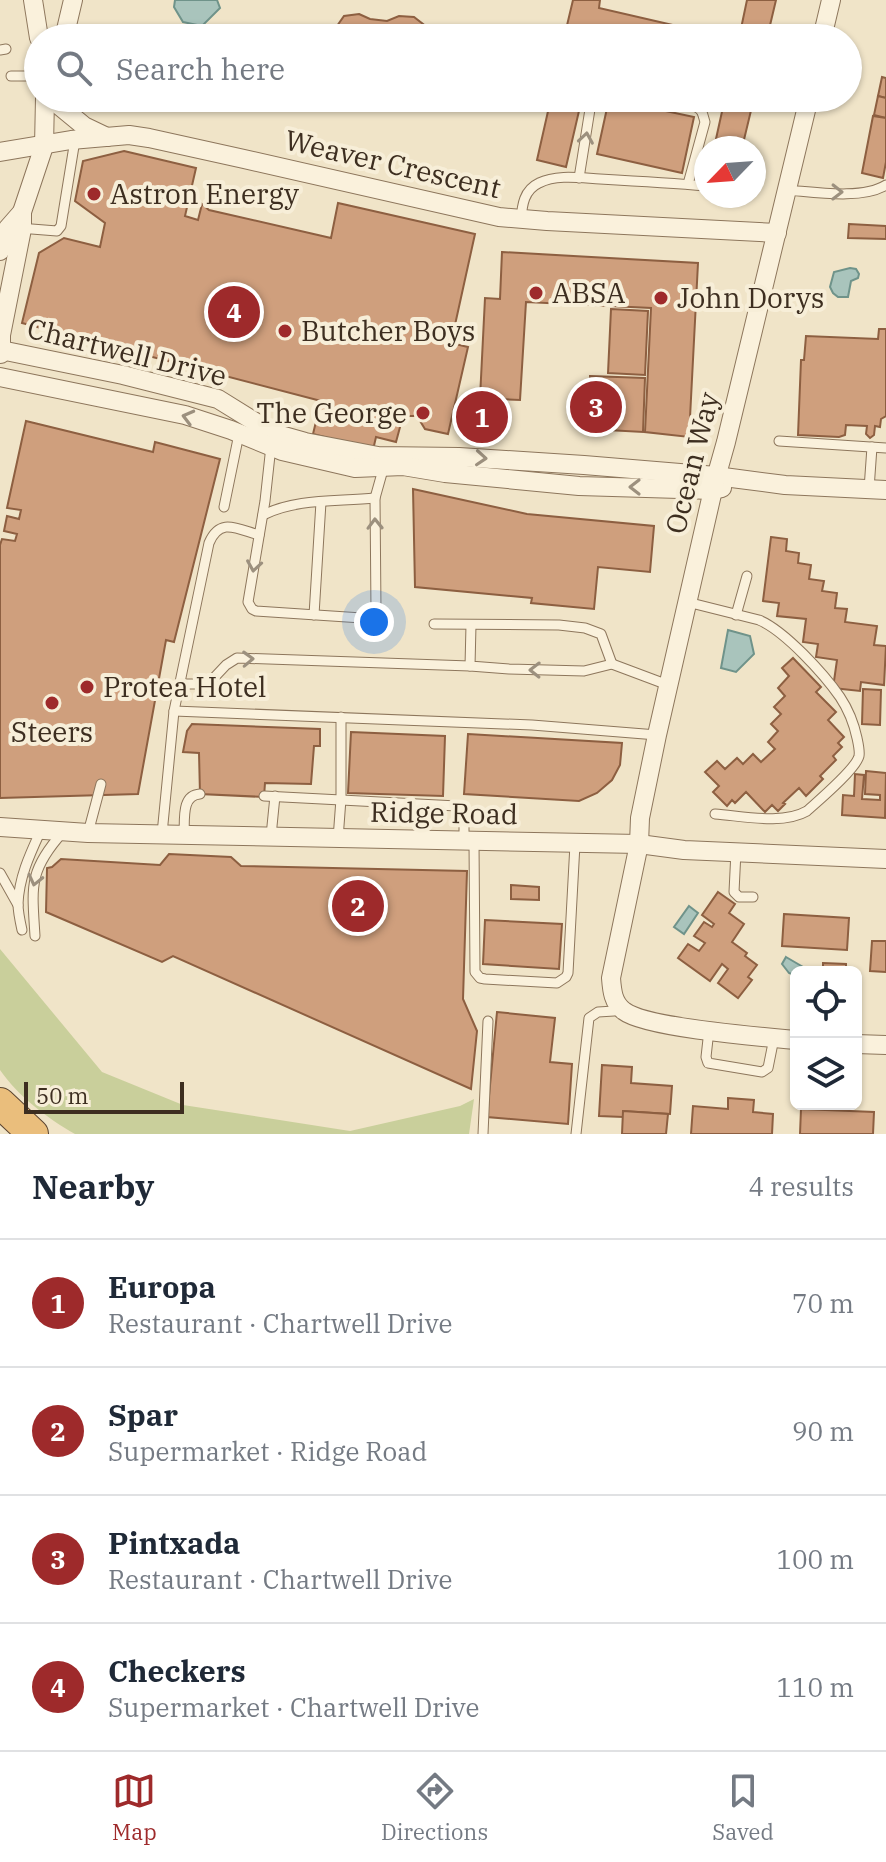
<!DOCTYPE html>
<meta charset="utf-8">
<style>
body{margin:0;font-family:"IBM Plex Serif",serif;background:#f2f2f3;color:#1f2937}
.controls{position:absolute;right:24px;bottom:24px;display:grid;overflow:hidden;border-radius:12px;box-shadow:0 2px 6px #0004}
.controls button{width:72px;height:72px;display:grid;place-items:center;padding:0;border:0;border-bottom:2px solid #e0e1e3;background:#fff;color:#1f2937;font:40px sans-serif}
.compass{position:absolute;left:694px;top:136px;width:72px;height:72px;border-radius:50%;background:#fff;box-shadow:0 2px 6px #0004;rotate:245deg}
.scale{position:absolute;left:24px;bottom:20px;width:160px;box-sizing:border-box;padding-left:8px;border:4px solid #3d2e20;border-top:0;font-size:22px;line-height:28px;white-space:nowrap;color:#3d2e20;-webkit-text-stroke:6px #f7eed8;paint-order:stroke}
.you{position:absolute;left:374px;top:622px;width:28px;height:28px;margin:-20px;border:6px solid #fff;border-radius:50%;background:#1a73e8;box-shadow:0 0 0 12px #1a73e833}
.badge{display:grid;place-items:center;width:52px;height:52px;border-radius:50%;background:#9e2a2b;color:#fff;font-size:26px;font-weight:700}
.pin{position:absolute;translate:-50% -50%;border:4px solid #fff;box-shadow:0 2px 8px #0006}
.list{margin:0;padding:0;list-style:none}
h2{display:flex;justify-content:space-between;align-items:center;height:104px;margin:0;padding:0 32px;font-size:34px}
h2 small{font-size:26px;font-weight:400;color:#747a83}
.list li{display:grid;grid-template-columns:52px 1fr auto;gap:24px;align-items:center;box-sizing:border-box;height:128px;padding:0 32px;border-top:2px solid #e0e1e3}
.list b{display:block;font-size:30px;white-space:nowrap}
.list p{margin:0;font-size:26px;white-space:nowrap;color:#747a83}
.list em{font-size:26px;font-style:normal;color:#747a83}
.icon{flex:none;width:44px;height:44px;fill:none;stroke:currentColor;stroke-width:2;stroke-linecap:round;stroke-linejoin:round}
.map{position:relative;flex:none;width:886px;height:1134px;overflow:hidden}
.search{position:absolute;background:#fff;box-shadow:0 2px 6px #0004;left:24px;right:24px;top:24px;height:88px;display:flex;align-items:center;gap:20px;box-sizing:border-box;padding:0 28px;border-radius:44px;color:#747a83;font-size:30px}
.sheet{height:616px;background:#fff}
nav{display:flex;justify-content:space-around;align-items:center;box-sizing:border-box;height:112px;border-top:2px solid #e0e1e3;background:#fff;font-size:22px;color:#747a83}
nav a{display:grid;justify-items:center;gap:4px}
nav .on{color:#9e2a2b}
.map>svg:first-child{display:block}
.green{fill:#c9cf9b}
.water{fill:#a9c4bc;stroke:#6f938a;stroke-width:2}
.building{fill:#cf9f7d;stroke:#8d5f41;stroke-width:2}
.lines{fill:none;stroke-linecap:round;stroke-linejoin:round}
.service-casing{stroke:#8d765c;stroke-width:11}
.minor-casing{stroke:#8d765c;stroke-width:20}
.tertiary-casing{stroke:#8d765c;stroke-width:24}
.trunk-casing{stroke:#5b4430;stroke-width:32}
.service{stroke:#faf1dc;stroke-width:9}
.minor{stroke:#faf1dc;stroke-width:18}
.tertiary{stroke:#faf1dc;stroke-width:22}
.trunk{stroke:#eabe7c;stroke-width:30}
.oneway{stroke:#9c907e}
.poi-dot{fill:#9e2a2b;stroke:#f7eed8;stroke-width:3}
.labels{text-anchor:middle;stroke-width:8;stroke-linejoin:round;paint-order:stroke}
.street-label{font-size:28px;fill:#3d2e20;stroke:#f7eed8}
.poi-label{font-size:28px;fill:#3d2e20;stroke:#f7eed8;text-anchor:start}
</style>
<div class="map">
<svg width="886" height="1134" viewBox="0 0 886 1134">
<rect width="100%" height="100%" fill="#f0e4c8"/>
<path class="green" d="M0,949L102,1072L183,1105L350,1131L460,1106L474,1099L469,1134H75C47,1118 18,1096 0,1070Z"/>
<g class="water">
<polygon points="175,0 217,0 220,8 202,26 183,22 174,7"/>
<polygon points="850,268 856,269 859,274 858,278 851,281 848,297 838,297 833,293 830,287 834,272"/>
<polygon points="728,630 750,636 754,654 736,672 721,668"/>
<polygon points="689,906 698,913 684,934 674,927"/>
<polygon points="786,957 803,967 807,972 796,972 796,976 789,973 782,964"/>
</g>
<g class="building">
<polygon points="573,0 600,0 599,8 729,38 564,38"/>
<polygon points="747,0 776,0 767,38 739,38"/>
<polygon points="359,14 370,19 387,21 399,16 414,17 436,34 449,37 468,38 338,38 337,26 344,16"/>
<polygon points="882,77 886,78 886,98 878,96"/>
<polygon points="878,96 886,98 886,118 874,115"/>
<polygon points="430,98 472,98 469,103 461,110"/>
<polygon points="551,98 582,98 566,167 537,160"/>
<polygon points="725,98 754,98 742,148 714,148"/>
<polygon points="609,99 694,117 682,173 597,154"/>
<polygon points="873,116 886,118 886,162 883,178 862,173"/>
<polygon points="124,151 196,168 185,216 198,220 202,204 209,210 331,238 338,203 475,234 451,343 468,347 448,434 425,429 417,416 403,416 396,442 376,437 373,450 313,434 321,401 22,323 39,253 64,238 100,247 105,223 75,201 83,161"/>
<polygon points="849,224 886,226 886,239 848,238"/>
<polygon points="502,252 698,263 689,437 645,432 651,308 526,302 520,400 480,398 485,298 500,299"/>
<polygon points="611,309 648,311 645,375 608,373"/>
<polygon points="879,329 886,329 886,416 881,419 880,427 875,426 874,435 870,438 866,434 867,426 846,425 845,435 839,437 798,435 801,360 804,360 806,336 878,339"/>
<polygon points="590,376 645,378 643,432 589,429"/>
<polygon points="26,421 153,452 155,442 220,459 174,642 166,640 138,794 0,798 0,545 2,539 15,541 17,534 4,531 7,516 19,519 21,510 7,508"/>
<polygon points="413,489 527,514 654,526 650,572 598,567 594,609 531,603 532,598 415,587"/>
<polygon points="771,537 787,539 786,551 799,553 798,563 811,565 809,579 824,581 822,591 837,593 835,608 847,609 845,622 877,626 874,645 886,646 884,685 861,682 860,691 833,688 837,660 816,657 818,644 803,642 806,619 777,616 779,603 763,601"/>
<polygon points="793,658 821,687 816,692 836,712 828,720 844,737 838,743 842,747 833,756 836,760 820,776 823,779 806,796 799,788 783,803 785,804 778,811 772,805 765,812 746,792 735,803 732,800 727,806 713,792 719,786 705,772 717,761 725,769 737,758 743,764 753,754 761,762 775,749 768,742 778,731 771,724 781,714 774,707 785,696 778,688 789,676 782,668"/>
<polygon points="863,689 881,690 880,725 862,724"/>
<polygon points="192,724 320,729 320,746 314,746 311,784 265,783 264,797 200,794 199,753 183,752 187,731"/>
<polygon points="351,732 445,736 443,796 348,793"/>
<polygon points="468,734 622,743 620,765 612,780 597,793 579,801 464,794"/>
<polygon points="866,771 886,773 885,818 842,815 843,795 854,796 855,774 864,775 862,799 880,800 880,795 865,794"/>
<polygon points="169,854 231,857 241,866 467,871 463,999 477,1031 471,1089 173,956 162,962 46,912 47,868 52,867 61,859 160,865"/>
<polygon points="511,885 539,887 539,900 511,899"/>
<polygon points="718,892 735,904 729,913 744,924 732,942 747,953 745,956 757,965 748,977 752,980 738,998 718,983 728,969 722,964 710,981 678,958 688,944 699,951 705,943 694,936 704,922 712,927 714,924 702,915"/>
<polygon points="784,914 849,918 847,950 782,946"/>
<polygon points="485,920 562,924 559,969 483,964"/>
<polygon points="872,941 886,941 886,972 870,971"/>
<polygon points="823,963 846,964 846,972 823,972"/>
<polygon points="497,1012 555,1018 550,1062 572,1064 568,1124 487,1117"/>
<polygon points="602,1065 632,1067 631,1083 672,1086 670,1114 623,1111 623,1117 599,1116"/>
<polygon points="728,1098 754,1100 753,1112 773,1114 772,1134 691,1134 693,1106 728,1109"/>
<polygon points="801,1109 874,1112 873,1134 800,1134"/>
<polygon points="623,1111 668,1114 666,1134 622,1134"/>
</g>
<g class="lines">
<g class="service-casing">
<g id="service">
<polyline points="0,50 6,49"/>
<polyline points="11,76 38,76"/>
<path d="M660,98L696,107C703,110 703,116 705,122L688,184"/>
<polyline points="579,178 591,103 595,98"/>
<path d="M786,190C814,192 862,200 886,185"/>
<path d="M521,220C522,205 524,190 539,183C557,174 581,178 600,179C636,181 671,183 706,186"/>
<polyline points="19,228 57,231 61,226 75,140"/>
<polyline points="779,441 886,448"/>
<polyline points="271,446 265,501 248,602 252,609 256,611 362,618 373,615 376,610 375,498 384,466"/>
<polyline points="869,489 872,447"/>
<polyline points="224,507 239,434"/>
<path d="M263,515C297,498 337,502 375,498"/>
<path d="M687,602L759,620C785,631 824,674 840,697C848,709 854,724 857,738C858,743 860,751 859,756C856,769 818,801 807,811C783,825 743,816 715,814"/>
<polyline points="314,615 321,502"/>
<polyline points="736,615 747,576"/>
<polyline points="434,624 559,625 585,628 601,634 612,664"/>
<polyline points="471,625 470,666 509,669 584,671 612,664 668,685"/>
<polyline points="180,684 203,684 210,682 226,665 237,658 470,666"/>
<polyline points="174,711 532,725 657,735"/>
<polyline points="264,796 457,806 463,808 464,813 464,842"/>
<polyline points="88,833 101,784"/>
<path d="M162,834L174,711L209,543C220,517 237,529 259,535"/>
<path d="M184,835C185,820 181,795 200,794"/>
<polyline points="271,836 275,796"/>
<polyline points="338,839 341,799 341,717"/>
<polyline points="474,842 475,972 480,978 485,979 557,983 566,977 568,973 575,844"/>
<polyline points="736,851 734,892 739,897 753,897"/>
<polyline points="0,873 18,905"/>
<path d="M22,930C20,921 18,912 18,904C19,877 30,854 41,830"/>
<path d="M35,936C32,887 28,871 63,832"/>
<polyline points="709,1030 706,1057 708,1063 762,1072 768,1068 774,1038"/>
<polyline points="483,1134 488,1021"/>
<polyline points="576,1134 589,1018 598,1012 614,1011 618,1006"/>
</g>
</g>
<g class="minor-casing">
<g id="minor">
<polyline points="33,0 39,38"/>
<polyline points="64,38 73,0"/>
<polyline points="822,38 831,0"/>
<polyline points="45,98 44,146 22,212 22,229 1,335 1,350 123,375 218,399 273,433 305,442 378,456 459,457 584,465 716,476 785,485 886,490"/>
<polyline points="50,98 84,126 107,137"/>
<polyline points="0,152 71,140 129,135 149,138 244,159 499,217 547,221 777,233"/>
<polyline points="0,251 8,228 22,212"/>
<polyline points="0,377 185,415 231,430 282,451 355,468 403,466 445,473 579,486 713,490 722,488"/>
<polyline points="0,827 88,833 639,844 684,850 886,859"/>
<path d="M796,1040C763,1037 646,1028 624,1011C613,1003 612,991 611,978L639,844L640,818L657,735L715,481L726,442L809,98"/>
<polyline points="856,1044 886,1045"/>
</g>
</g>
<g class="tertiary-casing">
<polyline id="tertiary" points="0,349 0,352"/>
</g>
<g class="trunk-casing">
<polyline id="trunk" points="0,1103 33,1134"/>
</g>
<use href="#service" class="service"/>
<use href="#minor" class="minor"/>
<use href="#tertiary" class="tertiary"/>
<use href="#trunk" class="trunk"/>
</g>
<defs><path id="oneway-chevron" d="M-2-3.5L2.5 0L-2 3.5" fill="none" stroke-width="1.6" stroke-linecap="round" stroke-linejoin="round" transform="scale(2)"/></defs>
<g class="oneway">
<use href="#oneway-chevron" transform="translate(586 138) rotate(-81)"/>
<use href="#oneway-chevron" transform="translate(837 192) rotate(1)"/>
<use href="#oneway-chevron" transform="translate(188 417) rotate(-165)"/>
<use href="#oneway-chevron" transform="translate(481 458) rotate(4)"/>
<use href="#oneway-chevron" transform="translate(635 487) rotate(-180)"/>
<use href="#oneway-chevron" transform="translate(375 524) rotate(-91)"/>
<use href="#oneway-chevron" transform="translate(254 566) rotate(99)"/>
<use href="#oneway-chevron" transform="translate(248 659) rotate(-2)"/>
<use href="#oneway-chevron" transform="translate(535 670) rotate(-179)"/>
<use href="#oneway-chevron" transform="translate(35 880) rotate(103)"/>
</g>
<g class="poi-dot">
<circle cx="94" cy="194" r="8"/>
<circle cx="536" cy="293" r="8"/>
<circle cx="661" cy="298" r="8"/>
<circle cx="285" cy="331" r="8"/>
<circle cx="423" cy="413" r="8"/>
<circle cx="87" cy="687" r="8"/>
<circle cx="52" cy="703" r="8"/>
</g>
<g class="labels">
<g class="street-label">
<text transform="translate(393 164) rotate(13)" y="10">Weaver Crescent</text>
<text transform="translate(127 352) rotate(14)" y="10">Chartwell Drive</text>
<text transform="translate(692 463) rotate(-76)" y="10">Ocean Way</text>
<text transform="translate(444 813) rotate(1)" y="10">Ridge Road</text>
</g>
<g class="poi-label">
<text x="110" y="204">Astron Energy</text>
<text x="552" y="303">ABSA</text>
<text x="677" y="308">John Dorys</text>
<text x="301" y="341">Butcher Boys</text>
<text x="407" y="423" text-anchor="end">The George</text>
<text x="103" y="697">Protea Hotel</text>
<text x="52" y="742" text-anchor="middle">Steers</text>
</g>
</g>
</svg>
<div class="controls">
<button><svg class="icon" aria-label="locate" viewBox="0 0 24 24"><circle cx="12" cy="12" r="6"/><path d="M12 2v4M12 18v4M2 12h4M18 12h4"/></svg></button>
<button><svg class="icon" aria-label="layers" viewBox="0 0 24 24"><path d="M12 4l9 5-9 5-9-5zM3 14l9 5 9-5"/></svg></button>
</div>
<svg class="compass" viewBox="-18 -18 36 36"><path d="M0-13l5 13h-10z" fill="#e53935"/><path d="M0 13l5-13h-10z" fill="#747a83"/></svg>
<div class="scale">50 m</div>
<div class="you"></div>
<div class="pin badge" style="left:482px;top:417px">1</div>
<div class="pin badge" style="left:358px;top:906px">2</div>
<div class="pin badge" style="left:596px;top:407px">3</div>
<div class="pin badge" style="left:234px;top:312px">4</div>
<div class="search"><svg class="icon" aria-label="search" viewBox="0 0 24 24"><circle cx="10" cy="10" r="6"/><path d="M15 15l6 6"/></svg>Search here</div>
</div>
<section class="sheet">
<h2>Nearby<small>4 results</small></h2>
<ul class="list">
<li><span class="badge">1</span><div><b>Europa</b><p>Restaurant · Chartwell Drive</p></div><em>70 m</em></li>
<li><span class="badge">2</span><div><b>Spar</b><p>Supermarket · Ridge Road</p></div><em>90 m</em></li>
<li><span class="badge">3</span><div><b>Pintxada</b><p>Restaurant · Chartwell Drive</p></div><em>100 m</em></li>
<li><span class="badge">4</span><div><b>Checkers</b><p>Supermarket · Chartwell Drive</p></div><em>110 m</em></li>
</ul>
</section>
<nav>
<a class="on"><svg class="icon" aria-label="map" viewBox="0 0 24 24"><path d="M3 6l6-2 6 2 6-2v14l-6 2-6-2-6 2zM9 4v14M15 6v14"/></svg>Map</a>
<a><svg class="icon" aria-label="directions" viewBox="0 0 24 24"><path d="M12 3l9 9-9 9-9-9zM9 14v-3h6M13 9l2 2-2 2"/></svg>Directions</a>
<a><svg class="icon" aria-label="saved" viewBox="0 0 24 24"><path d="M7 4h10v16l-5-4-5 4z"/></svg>Saved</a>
</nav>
